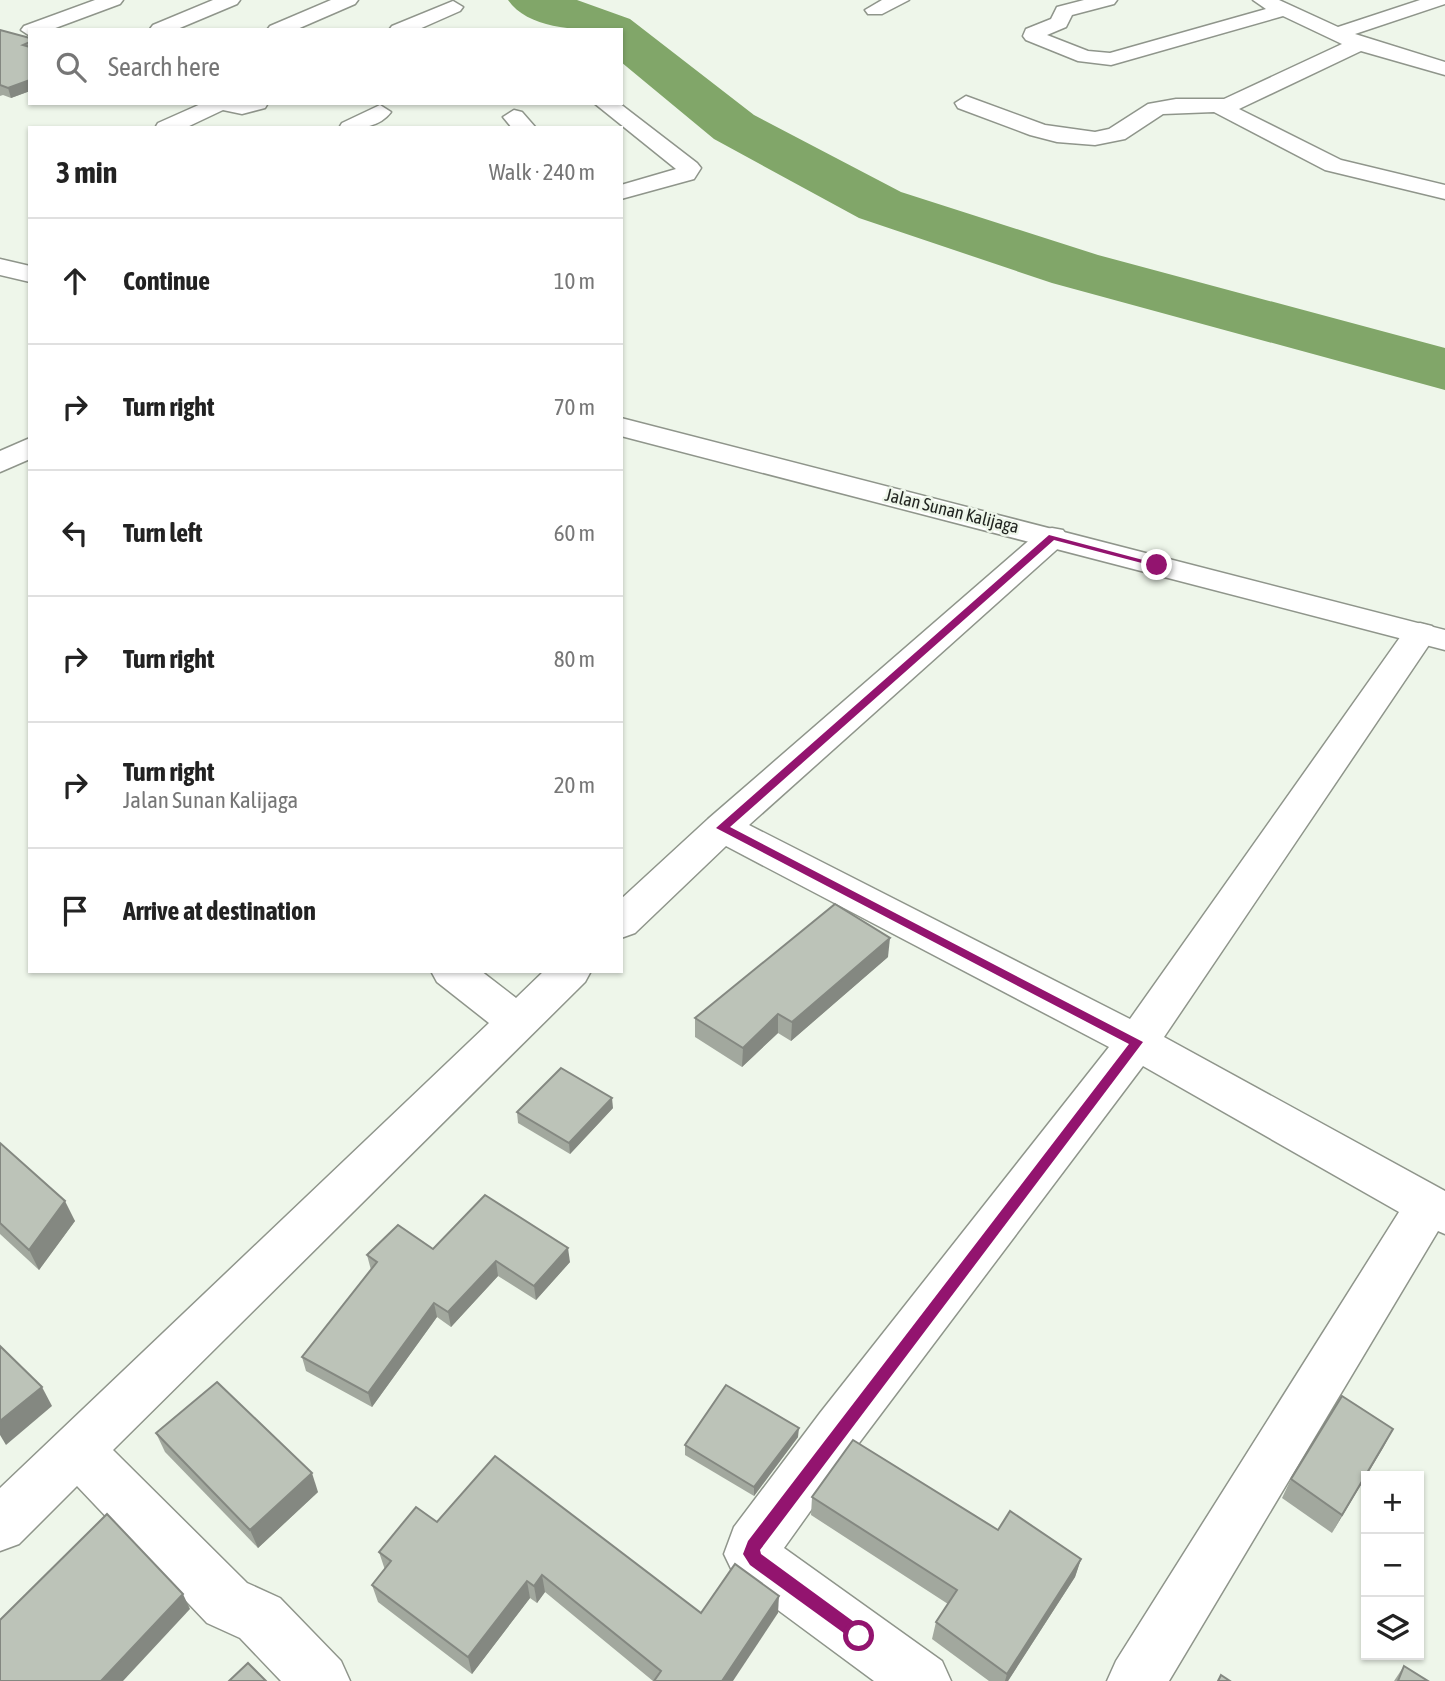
<!DOCTYPE html>
<meta charset="utf-8">
<style>
body{margin:0;font-family:"Asap Condensed",sans-serif;background:#f6f6f6;color:#222}
.controls{position:absolute;right:21px;bottom:21px;display:grid;overflow:hidden;border-radius:0px;box-shadow:0 2px 5px #0004}
.controls button{width:63px;height:63px;display:grid;place-items:center;padding:0;border:0;border-bottom:2px solid #e0e0e0;background:#fff;color:#222;font:35px sans-serif}
.stop{position:absolute;width:21px;height:21px;margin:-16px;border:5px solid #93146f;border-radius:50%;background:#fff}
.stop.end{background:#93146f;border-color:#fff;box-shadow:0 2px 7px #0008}
.list{margin:0;padding:0;list-style:none}
h2{display:flex;justify-content:space-between;align-items:center;height:91px;margin:0;padding:0 28px;font-size:30px}
h2 small{font-size:23px;font-weight:400;color:#767676}
.list li{display:grid;grid-template-columns:46px 1fr auto;gap:21px;align-items:center;box-sizing:border-box;height:126px;padding:0 28px;border-top:2px solid #e0e0e0}
.list b{display:block;font-size:26px;white-space:nowrap}
.list p{margin:0;font-size:23px;white-space:nowrap;color:#767676}
.list em{font-size:23px;font-style:normal;color:#767676}
.icon{flex:none;width:38px;height:38px;fill:none;stroke:currentColor;stroke-width:2;stroke-linecap:round;stroke-linejoin:round}
.map{position:relative;flex:none;width:1445px;height:1681px;overflow:hidden}
.search{position:absolute;background:#fff;box-shadow:0 2px 5px #0004;left:28px;top:28px;width:595px;height:77px;display:flex;align-items:center;gap:18px;box-sizing:border-box;padding:0 24px;border-radius:0px;color:#767676;font-size:26px}
.panel{position:absolute;background:#fff;box-shadow:0 2px 5px #0004;left:28px;top:126px;width:595px;height:847px;border-radius:0px}
.map>svg:first-child{display:block}
.lines{fill:none;stroke-linecap:round;stroke-linejoin:round}
.river{fill:#81a669;fill-rule:evenodd}
.street-casing{stroke:#8f958b;stroke-width:3}
.secondary-casing{stroke:#8f958b;stroke-width:3}
.street{fill:#fff;fill-rule:evenodd}
.secondary{fill:#fff;fill-rule:evenodd}
.wall{fill:#a2a89e}
.shaded-wall{fill:#848881}
.building{fill:#bcc3b8;stroke:#848881;stroke-width:2}
.route{fill:#93146f}
.labels{text-anchor:middle;stroke-width:5;stroke-linejoin:round;paint-order:stroke}
.street-label{font-size:18px;fill:#242723;stroke:#eef6ea}
</style>
<div class="map">
<svg width="1445" height="1681" viewBox="0 0 1445 1681">
<rect width="100%" height="100%" fill="#eef6ea"/>
<g class="lines">
<path class="river" d="M508,0H577L630,19L754,115L901,192L1098,255L1445,348V390L1052,283L859,218L714,139L621,62V30C587,30 530,32 508,0Z"/>
<g class="street-casing">
<g id="street">
<polygon points="95,0 123,0 120,4 50,30 30,30 30,36 21,30 24,26"/>
<polygon points="213,0 240,0 237,4 175,30 150,29 153,25"/>
<polygon points="331,0 358,0 355,4 295,30 267,30 270,26"/>
<polygon points="882,0 909,0 882,14 868,14 865,10"/>
<polygon points="1084,0 1117,0 1114,4 1072,15 1066,27 1047,35 1088,51 1110,53 1266,9 1253,0 1279,0 1338,27 1420,0 1445,0 1445,4 1355,34 1445,62 1445,75 1361,51 1239,109 1341,160 1445,185 1445,199 1325,170 1214,112 1163,114 1125,139 1095,145 1057,142 1030,135 958,108 955,103 966,96 1045,125 1095,132 1109,129 1148,104 1176,99 1224,99 1342,44 1283,16 1111,65 1078,61 1026,40 1023,36 1026,29 1051,19 1057,7"/>
<polygon points="453,1 463,7 460,11 417,30 389,30 392,26"/>
<polygon points="203,103 268,103 265,108 242,114 223,110 185,128 155,128 158,123"/>
<polygon points="594,103 619,103 697,163 701,168 694,179 621,199 621,185 676,169"/>
<path d="M380,105L391,112C378,129 358,128 339,128L342,123Z"/>
<polygon points="514,110 522,112 536,128 512,128 503,117"/>
<polygon points="30,438 30,459 0,472 0,451"/>
<polygon points="1052,528 1063,530 1068,537 1063,544 749,825 1130,1019 1408,626 1420,623 1432,626 1437,633 1164,1037 1445,1191 1445,1234 1438,1231 1169,1681 1107,1681 1116,1661 1399,1212 1143,1066 856,1447 784,1548 942,1661 951,1681 874,1681 736,1579 724,1554 734,1527 820,1413 1109,1047 726,846 635,933 621,938 621,899 708,819 1041,530"/>
<polygon points="431,971 481,971 516,998 544,971 591,971 585,982 113,1450 247,1583 280,1598 341,1661 350,1681 281,1681 240,1638 207,1623 77,1486 19,1544 0,1551 0,1488 489,1023 437,982"/>
</g>
</g>
<g class="secondary-casing">
<g id="secondary">
<polygon points="0,259 30,266 30,282 0,275"/>
<polygon points="621,418 1445,630 1445,650 621,436"/>
</g>
</g>
<use href="#street" class="street"/>
<use href="#secondary" class="secondary"/>
</g>
<g class="wall">
<polygon points="0,30 30,38 30,91 11,98 3,95 0,96"/>
<polygon points="888,957 791,1041 778,1033 742,1067 695,1037 695,1018"/>
<polygon points="613,1108 570,1154 518,1123 517,1112"/>
<polygon points="0,1143 75,1221 39,1270 0,1234"/>
<polygon points="433,1249 570,1262 536,1300 498,1276 451,1327 437,1317 372,1407 306,1371 302,1357 371,1270 367,1255"/>
<polygon points="1393,1429 1332,1533 1282,1498 1291,1479"/>
<polygon points="156,1433 318,1492 258,1548 165,1452"/>
<polygon points="798,1437 754,1496 685,1455 685,1445"/>
<polygon points="812,1497 998,1530 1081,1559 1075,1577 1008,1681 989,1681 932,1639 936,1622 948,1604 811,1515"/>
<polygon points="437,1522 701,1613 778,1613 653,1681 545,1592 537,1603 530,1598 472,1674 378,1602 372,1585 385,1570 379,1552"/>
<polygon points="1404,1666 1428,1681 1394,1681"/>
</g>
<g class="shaded-wall">
<polygon points="30,80 30,91 11,98 8,88"/>
<polygon points="890,938 888,957 791,1041 792,1022"/>
<polygon points="778,1014 778,1033 742,1067 743,1048"/>
<polygon points="612,1098 613,1108 570,1154 569,1143"/>
<polygon points="65,1201 75,1221 39,1270 29,1250"/>
<polygon points="568,1248 570,1262 536,1300 534,1286"/>
<polygon points="496,1261 498,1276 451,1327 448,1312"/>
<polygon points="434,1303 437,1317 372,1407 368,1393"/>
<polygon points="42,1387 52,1406 6,1445 0,1435 0,1421"/>
<polygon points="799,1428 798,1437 754,1496 754,1487"/>
<polygon points="1393,1429 1383,1448 1332,1533 1342,1515"/>
<polygon points="312,1473 318,1492 258,1548 250,1530"/>
<polygon points="1081,1559 1075,1577 1008,1681 1005,1681 1007,1674"/>
<polygon points="542,1575 545,1592 537,1603 534,1586"/>
<polygon points="527,1581 530,1598 472,1674 468,1657"/>
<polygon points="183,1594 190,1609 123,1681 101,1681"/>
<polygon points="779,1596 778,1613 733,1681 722,1681"/>
</g>
<g class="building">
<polygon points="0,30 30,38 30,42 23,45 30,47 30,80 8,88 0,85"/>
<polygon points="835,904 890,938 792,1022 778,1014 743,1048 695,1018"/>
<polygon points="561,1068 612,1098 569,1143 517,1112"/>
<polygon points="0,1143 65,1201 29,1250 0,1223"/>
<polygon points="485,1195 568,1248 534,1286 496,1261 448,1312 434,1303 368,1393 302,1357 377,1262 367,1255 398,1225 433,1249"/>
<polygon points="0,1346 42,1387 0,1421"/>
<polygon points="217,1382 312,1473 250,1530 156,1433"/>
<polygon points="726,1385 799,1428 754,1487 685,1445"/>
<polygon points="1342,1396 1393,1429 1342,1515 1291,1479"/>
<polygon points="853,1440 998,1530 1010,1511 1081,1559 1007,1674 936,1622 957,1590 812,1497"/>
<polygon points="495,1456 701,1613 735,1564 779,1596 722,1681 654,1681 661,1671 542,1575 534,1586 527,1581 468,1657 372,1585 391,1561 379,1552 416,1507 437,1522"/>
<polygon points="107,1514 183,1594 101,1681 0,1681 0,1620"/>
<polygon points="248,1663 266,1681 229,1681"/>
<polygon points="1404,1666 1428,1681 1398,1681"/>
<polygon points="1221,1675 1230,1681 1218,1681"/>
</g>
<polygon class="route" points="1049,535 1162,565 1157,567 1054,540 730,827 1143,1042 760,1550 761,1554 865,1630 865,1641 859,1644 750,1565 743,1554 748,1541 1129,1044 716,828"/>
<g class="labels">
<g class="street-label">
<text transform="translate(952 511) rotate(14)" y="6">Jalan Sunan Kalijaga</text>
</g>
</g>
</svg>
<div class="controls">
<button>+</button>
<button>−</button>
<button><svg class="icon" aria-label="layers" viewBox="0 0 24 24"><path d="M12 4l9 5-9 5-9-5zM3 14l9 5 9-5"/></svg></button>
</div>
<div class="stop" style="left:859px;top:1636px"></div>
<div class="stop end" style="left:1157px;top:565px"></div>
<div class="search"><svg class="icon" aria-label="search" viewBox="0 0 24 24"><circle cx="10" cy="10" r="6"/><path d="M15 15l6 6"/></svg>Search here</div>
<section class="panel">
<h2>3 min<small>Walk · 240 m</small></h2>
<ul class="list">
<li><svg class="icon" aria-label="ahead" viewBox="0 0 24 24"><path d="M12 20V5M6 11l6-6 6 6"/></svg><div><b>Continue</b></div><em>10 m</em></li>
<li><svg class="icon" aria-label="right" viewBox="0 0 24 24"><path d="M7 20v-9h11M14 6l5 5-5 5"/></svg><div><b>Turn right</b></div><em>70 m</em></li>
<li><svg class="icon" aria-label="left" viewBox="0 0 24 24"><path d="M17 20v-9H6M10 6l-5 5 5 5"/></svg><div><b>Turn left</b></div><em>60 m</em></li>
<li><svg class="icon" aria-label="right" viewBox="0 0 24 24"><path d="M7 20v-9h11M14 6l5 5-5 5"/></svg><div><b>Turn right</b></div><em>80 m</em></li>
<li><svg class="icon" aria-label="right" viewBox="0 0 24 24"><path d="M7 20v-9h11M14 6l5 5-5 5"/></svg><div><b>Turn right</b><p>Jalan Sunan Kalijaga</p></div><em>20 m</em></li>
<li><svg class="icon" aria-label="arrive" viewBox="0 0 24 24"><path d="M6 21V4h12l-3 4 3 4H6"/></svg><div><b>Arrive at destination</b></div></li>
</ul>
</section>
</div>
